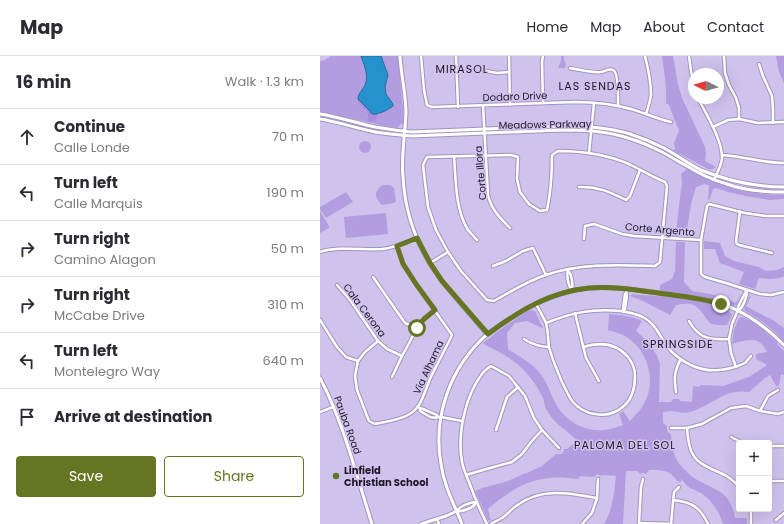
<!DOCTYPE html>
<meta charset="utf-8">
<style>
body{margin:0;font-family:Poppins,sans-serif;background:#f7f7f7;color:#2b2b33}
.controls{position:absolute;right:12px;bottom:12px;display:grid;overflow:hidden;border-radius:4px;box-shadow:0 4px 16px #0002}
.controls button{width:36px;height:36px;display:grid;place-items:center;padding:0;border:0;border-bottom:1px solid #e1e1e2;background:#fff;color:#2b2b33;font:20px sans-serif}
.compass{position:absolute;left:368px;top:12px;width:36px;height:36px;border-radius:50%;background:#fff;box-shadow:0 4px 16px #0002;rotate:275deg}
.stop{position:absolute;width:12px;height:12px;margin:-9px;border:3px solid #667521;border-radius:50%;background:#fff}
.stop.end{background:#667521;border-color:#fff;box-shadow:0 1px 4px #0008}
.list{margin:0;padding:0;list-style:none}
h2{display:flex;justify-content:space-between;align-items:center;height:52px;margin:0;padding:0 16px;font-size:17px}
h2 small{font-size:13px;font-weight:400;color:#7c7c81}
.list li{display:grid;grid-template-columns:26px 1fr auto;gap:12px;align-items:center;box-sizing:border-box;height:56px;padding:0 16px;border-top:1px solid #e1e1e2}
.list b{display:block;font-size:15px;white-space:nowrap}
.list p{margin:0;font-size:13px;white-space:nowrap;color:#7c7c81}
.list em{font-size:13px;font-style:normal;color:#7c7c81}
.actions{display:flex;gap:8px;padding:12px 16px}
.actions a{flex:1;padding:9px 0;border:1px solid #667521;border-radius:4px;text-align:center;font-size:14px;color:#667521}
.actions .main{background:#667521;color:#fff}
.icon{flex:none;width:22px;height:22px;fill:none;stroke:currentColor;stroke-width:2;stroke-linecap:round;stroke-linejoin:round}
.map{position:relative;flex:none;width:464px;height:468px;overflow:hidden}
header{display:flex;align-items:center;gap:24px;box-sizing:border-box;height:56px;padding:0 20px;background:#fff;border-bottom:1px solid #e1e1e2}
header strong{font-size:19px}
nav{display:flex;gap:22px;margin-inline-start:auto;font-size:14px}
main{display:flex}
aside{flex:1;background:#fff}
.map>svg:first-child{display:block}
.green{fill:#b39de1}
.forest{fill:#a789e0}
.water{fill:#2692cd;stroke:#236d9b}
.lines{fill:none;stroke-linecap:round;stroke-linejoin:round}
.minor-casing{stroke:#a195be;stroke-width:4.5}
.tertiary-casing{stroke:#a195be;stroke-width:5}
.secondary-casing{stroke:#a195be;stroke-width:5}
.minor{stroke:#fff;stroke-width:2.5}
.tertiary{stroke:#fff;stroke-width:3}
.secondary{stroke:#fff;stroke-width:3}
.route{stroke:#667521;stroke-width:5}
.poi-dot{fill:#667521;stroke:#cfc2ed;stroke-width:1.5}
.labels{text-anchor:middle;stroke-width:3;stroke-linejoin:round;paint-order:stroke}
.street-label{font-size:10px;fill:#1c1726;stroke:#cfc2ed}
.poi-label{font-size:10px;font-weight:bold;fill:#1c1726;stroke:#cfc2ed;text-anchor:start}
.neighbourhood-label{font-size:11px;letter-spacing:1px;fill:#1c1726;stroke:#cfc2ed}
</style>
<header>
<strong>Map</strong>
<nav><a>Home</a><a>Map</a><a>About</a><a>Contact</a></nav>
</header>
<main>
<aside>
<h2>16 min<small>Walk · 1.3 km</small></h2>
<ul class="list">
<li><svg class="icon" aria-label="ahead" viewBox="0 0 24 24"><path d="M12 20V5M6 11l6-6 6 6"/></svg><div><b>Continue</b><p>Calle Londe</p></div><em>70 m</em></li>
<li><svg class="icon" aria-label="left" viewBox="0 0 24 24"><path d="M17 20v-9H6M10 6l-5 5 5 5"/></svg><div><b>Turn left</b><p>Calle Marquis</p></div><em>190 m</em></li>
<li><svg class="icon" aria-label="right" viewBox="0 0 24 24"><path d="M7 20v-9h11M14 6l5 5-5 5"/></svg><div><b>Turn right</b><p>Camino Alagon</p></div><em>50 m</em></li>
<li><svg class="icon" aria-label="right" viewBox="0 0 24 24"><path d="M7 20v-9h11M14 6l5 5-5 5"/></svg><div><b>Turn right</b><p>McCabe Drive</p></div><em>310 m</em></li>
<li><svg class="icon" aria-label="left" viewBox="0 0 24 24"><path d="M17 20v-9H6M10 6l-5 5 5 5"/></svg><div><b>Turn left</b><p>Montelegro Way</p></div><em>640 m</em></li>
<li><svg class="icon" aria-label="arrive" viewBox="0 0 24 24"><path d="M6 21V4h12l-3 4 3 4H6"/></svg><div><b>Arrive at destination</b></div></li>
</ul>
<div class="actions"><a class="main">Save</a><a>Share</a></div>
</aside>
<div class="map">
<svg width="464" height="468" viewBox="0 0 464 468">
<rect width="100%" height="100%" fill="#cfc2ed"/>
<g class="green">
<path d="M11,0H41C45,10 49,21 44,31C41,37 38,39 38,46C42,52 51,55 47,63L57,61V58L67,54L73,50L72,47L66,38L65,31L68,19L61,0H78L83,52V68H81L78,71V72L65,70L0,56V5L5,4Z"/>
<polygon points="241,0 244,0 244,4 246,8 245,12 238,12 241,5"/>
<path d="M342,0H353L358,29L363,44L385,91L386,97L385,105L396,111L393,113H391L390,114L354,95L355,92L354,87L359,75C356,66 352,58 349,49L346,47C347,31 344,16 342,0Z"/>
<polygon points="456,0 464,0 464,27 459,16"/>
<circle cx="45" cy="91" r="6"/>
<path d="M367,113C397,128 430,140 464,139V143L449,144L426,140L408,136L396,132L393,133L390,143L388,144L389,129L384,128L376,131L371,148L366,180H347L345,178L346,176L356,177L360,141L362,127L361,118Z"/>
<path d="M63,129H70L74,132L76,145L74,147L62,149C54,141 53,136 63,129Z"/>
<polygon points="26,136 33,146 6,162 0,153 0,151"/>
<polygon points="0,155 9,170 9,172 0,177"/>
<polygon points="66,157 68,178 26,182 24,161"/>
<path d="M384,185L400,187L405,200L414,205L439,211L446,215L457,214L464,211V220C456,224 448,223 439,222L435,233L419,228L424,216L400,207L395,193H384Z"/>
<path d="M356,186H365L364,226L372,235L390,238L405,242L416,247L421,237L417,248L414,250C390,240 365,238 340,235V229L352,223L355,215Z"/>
<path d="M312,238C329,240 406,242 412,259L407,269C402,269 393,270 389,266C387,264 385,260 383,258C374,246 370,247 356,249L350,259L323,245L310,240Z"/>
<path d="M431,240L426,250L448,262H450L464,272V286C453,273 440,263 425,255L424,251L429,241Z"/>
<path d="M209,254L210,255L211,254L215,255L223,272H222L207,265L195,267L187,277L188,293C200,301 214,308 222,320C228,328 231,339 236,348C246,366 265,376 285,374C292,373 297,371 303,369L299,358L303,355L310,365C314,360 319,356 322,351C337,329 330,297 308,282C302,278 295,276 288,274L289,258C300,259 312,260 322,265L316,275C326,283 337,295 340,308L339,346H351L353,343H359L360,345L372,346L373,330L380,331V329L403,330L429,321L447,309L436,303V298L447,296C439,279 427,284 412,288L414,274L419,262L422,261L428,264L429,263L440,271L457,286V288L464,295V319L461,318L459,330H456L450,319L445,322L429,336C405,332 392,349 371,356C364,358 359,356 352,355C349,355 346,356 343,356V367L347,370V375C348,376 350,377 351,379C352,381 351,386 352,388C353,399 358,408 366,415C385,435 410,428 415,462H427V468H403C399,456 393,445 382,438C378,435 374,434 370,432C367,430 364,426 361,423V426L357,425C350,413 340,414 329,414L326,418L323,417L320,418L318,415H306L303,468H284C293,454 294,436 296,420L283,419L282,420L277,418L274,421L260,420L258,423C249,422 239,421 230,422C205,424 187,437 168,453L171,465L168,464L155,435L162,432L188,425L206,417H207L222,410L236,398H242L244,395V393H247L257,385C250,376 239,371 232,362C230,359 227,355 225,351C224,347 224,343 222,340C209,314 190,300 165,289L163,287L178,275L194,264L195,263Z"/>
</g>
<path class="forest" d="M38,43L48,53L52,58H57V61L56,64L50,66L47,63C51,55 42,52 38,46Z"/>
<path class="water" d="M41,0H61L68,19L65,31L66,38L73,48V50C68,54 58,59 52,58L48,53L38,43C38,37 43,34 45,29C49,19 44,9 41,0Z"/>
<g class="lines">
<g class="minor-casing">
<g id="minor">
<path d="M101,0L104,34L107,49L112,51L255,46C274,46 293,48 311,53C325,57 337,63 351,66"/>
<polyline points="136,0 138,51"/>
<polyline points="189,0 190,49"/>
<polyline points="223,0 222,6 223,47"/>
<path d="M325,0C328,12 331,26 331,39C330,46 328,52 326,58"/>
<polyline points="369,0 371,15 374,29"/>
<polyline points="404,0 405,17 409,29 416,42 419,52 419,63"/>
<polyline points="439,8 443,20 452,40 453,54 453,67"/>
<path d="M250,12C260,14 271,17 281,16C285,15 290,12 293,14C299,16 298,44 298,50"/>
<polyline points="166,15 177,17 189,16"/>
<path d="M378,42C386,58 403,85 402,103C401,110 397,117 394,124"/>
<path d="M163,50L168,139C171,153 180,162 190,172"/>
<polyline points="393,71 408,64 419,63 438,67 464,66"/>
<path d="M238,95C263,95 289,99 311,109C323,115 333,121 345,126L347,130L340,206L335,210C299,209 259,207 226,219C207,225 190,236 174,245L167,244L141,215L128,196L116,174L108,151L103,109L107,101L191,99L198,101L197,123L200,136L209,148L220,155L227,154C231,136 232,117 232,99Z"/>
<polyline points="269,97 274,47"/>
<path d="M402,99C423,100 443,107 464,107"/>
<path d="M134,100C136,124 135,153 148,174C151,177 154,181 157,184"/>
<path d="M259,131C277,130 290,136 306,144L310,140L320,114"/>
<polyline points="420,156 416,185 417,188 419,189 452,197"/>
<polyline points="464,160 446,160 425,157 389,148 387,150 381,184 381,218 385,221 406,227 440,238 451,239 464,236"/>
<polyline points="264,183 265,170 274,168 302,178 314,180 381,184"/>
<path d="M0,196C16,190 43,194 62,193C74,192 85,187 97,182"/>
<polyline points="110,207 128,196"/>
<polyline points="173,210 186,205 203,195 213,192 226,219"/>
<path d="M248,213C246,220 248,229 252,235"/>
<path d="M248,214C252,219 253,228 252,234"/>
<polyline points="53,221 85,267 97,272"/>
<polyline points="17,229 30,244 58,285 67,293 82,300"/>
<path d="M216,248C219,254 223,260 226,267C228,275 228,283 229,291C232,303 237,314 242,326C245,332 248,339 252,345C258,352 266,357 275,358C286,360 295,358 304,350C313,342 315,332 315,320C315,313 312,306 308,301C296,287 279,286 263,291"/>
<polyline points="304,254 305,253 307,239 306,237"/>
<path d="M419,254C424,250 427,240 427,234"/>
<polyline points="304,256 303,253 305,238 306,237 307,233"/>
<polyline points="255,257 266,302 279,325"/>
<polyline points="0,264 17,291 26,301 38,305"/>
<path d="M369,265C379,283 390,284 409,283"/>
<path d="M226,267C251,257 273,252 300,255C308,256 316,258 323,261C338,269 341,285 352,296C369,312 389,318 411,312C415,311 421,309 425,307C427,305 429,302 431,300"/>
<path d="M204,283C213,289 219,290 229,291"/>
<path d="M58,285L45,296L38,305L35,320L37,334L49,365L55,368C65,366 79,364 88,359C102,352 104,336 110,323C117,308 125,294 132,279L96,228L83,207L77,190"/>
<polyline points="416,311 411,297 409,283 412,268 418,254 418,251 425,237 427,234"/>
<polyline points="72,321 82,300 87,291 97,272 104,263 115,254"/>
<path d="M356,336C354,322 354,315 361,303"/>
<polyline points="98,351 100,352 100,355 110,361 116,362 117,361 121,361 142,365"/>
<path d="M100,352C104,353 111,357 117,359V361"/>
<polyline points="440,355 448,340 458,334"/>
<polyline points="0,356 13,351"/>
<polyline points="351,372 367,372 382,368 411,352 426,350 440,355 458,358 464,356"/>
<path d="M367,372C368,383 369,396 377,404C390,416 407,415 419,431"/>
<polyline points="176,374 187,341 198,331"/>
<polyline points="411,381 423,387"/>
<polyline points="449,390 464,390"/>
<polyline points="146,419 163,414 192,406 202,398 211,386 222,374"/>
<polyline points="449,425 464,425"/>
<path d="M353,444C372,446 380,451 388,468"/>
<polyline points="431,453 431,468"/>
<path d="M137,455C143,456 153,452 156,447"/>
<path d="M137,455C140,450 150,446 156,446"/>
<polyline points="117,463 119,468"/>
<polyline points="456,464 464,457"/>
<polyline points="319,467 351,468"/>
<path d="M167,468C160,454 154,440 149,426C146,419 143,412 142,406C137,379 145,340 162,318C164,315 168,312 171,310L189,320L205,340L214,362L222,374L239,392"/>
<path d="M171,468C174,466 178,464 182,462C187,459 191,453 196,450C221,431 249,437 277,442"/>
<polyline points="262,468 272,457 277,442 278,423"/>
<polyline points="319,468 321,431 323,423"/>
<polyline points="351,468 354,436 359,431"/>
</g>
</g>
<g class="tertiary-casing">
<g id="tertiary">
<path d="M80,0C81,19 86,38 86,57C85,79 81,100 83,121C85,159 99,195 122,225C136,243 152,260 167,278"/>
<polyline points="101,468 126,460 137,455"/>
<path d="M142,468C134,448 124,430 121,408C113,364 128,318 159,286C168,276 180,269 191,262C209,250 230,240 251,235C279,228 310,233 339,237C355,239 371,241 387,244C418,250 442,267 464,289"/>
</g>
</g>
<g class="secondary-casing">
<g id="secondary">
<path d="M0,58C19,61 36,67 55,71C67,73 79,75 92,76L241,70C265,70 288,71 310,78C322,82 334,87 344,92C357,99 368,108 381,114C408,125 435,131 464,131"/>
<path d="M0,63C18,66 36,72 55,76C67,78 79,79 92,80L241,74C265,74 288,75 311,83C321,86 332,91 342,96C350,100 357,105 365,109C378,117 392,124 407,128C425,135 445,136 464,136"/>
<path d="M0,322C24,368 36,418 52,468"/>
</g>
</g>
<use href="#minor" class="minor"/>
<use href="#tertiary" class="tertiary"/>
<use href="#secondary" class="secondary"/>
</g>
<g class="lines">
<path class="route" d="M97,272L104,263L115,254L96,228L83,208L77,190L97,182L110,207L122,225L168,278C199,255 229,236 269,232C292,230 316,234 338,237C360,240 381,242 401,248"/>
</g>
<circle class="poi-dot" cx="16" cy="420" r="4"/>
<g class="labels">
<g class="street-label">
<text transform="translate(195 40) rotate(-2)" y="4">Dodaro Drive</text>
<text transform="translate(225 68) rotate(-1)" y="4">Meadows Parkway</text>
<text transform="translate(160 117) rotate(-95)" y="4">Corte Illora</text>
<text transform="translate(340 173) rotate(5)" y="4">Corte Argento</text>
<text transform="translate(45 254) rotate(53)" y="4">Cala Cerona</text>
<text transform="translate(108 311) rotate(-65)" y="4">Via Alhama</text>
<text transform="translate(28 369) rotate(70)" y="4">Pauba Road</text>
</g>
<g class="poi-label">
<text x="24" y="418">Linfield<tspan x="24" dy="12">Christian School</tspan></text>
</g>
<g class="neighbourhood-label">
<text x="142" y="17">MIRASOL</text>
<text x="275" y="34">LAS SENDAS</text>
<text x="358" y="292">SPRINGSIDE</text>
<text x="305" y="393">PALOMA DEL SOL</text>
</g>
</g>
</svg>
<div class="controls">
<button>+</button>
<button>−</button>
</div>
<svg class="compass" viewBox="-18 -18 36 36"><path d="M0-13l5 13h-10z" fill="#e53935"/><path d="M0 13l5-13h-10z" fill="#7c7c81"/></svg>
<div class="stop" style="left:97px;top:272px"></div>
<div class="stop end" style="left:401px;top:248px"></div>
</div>
</main>
